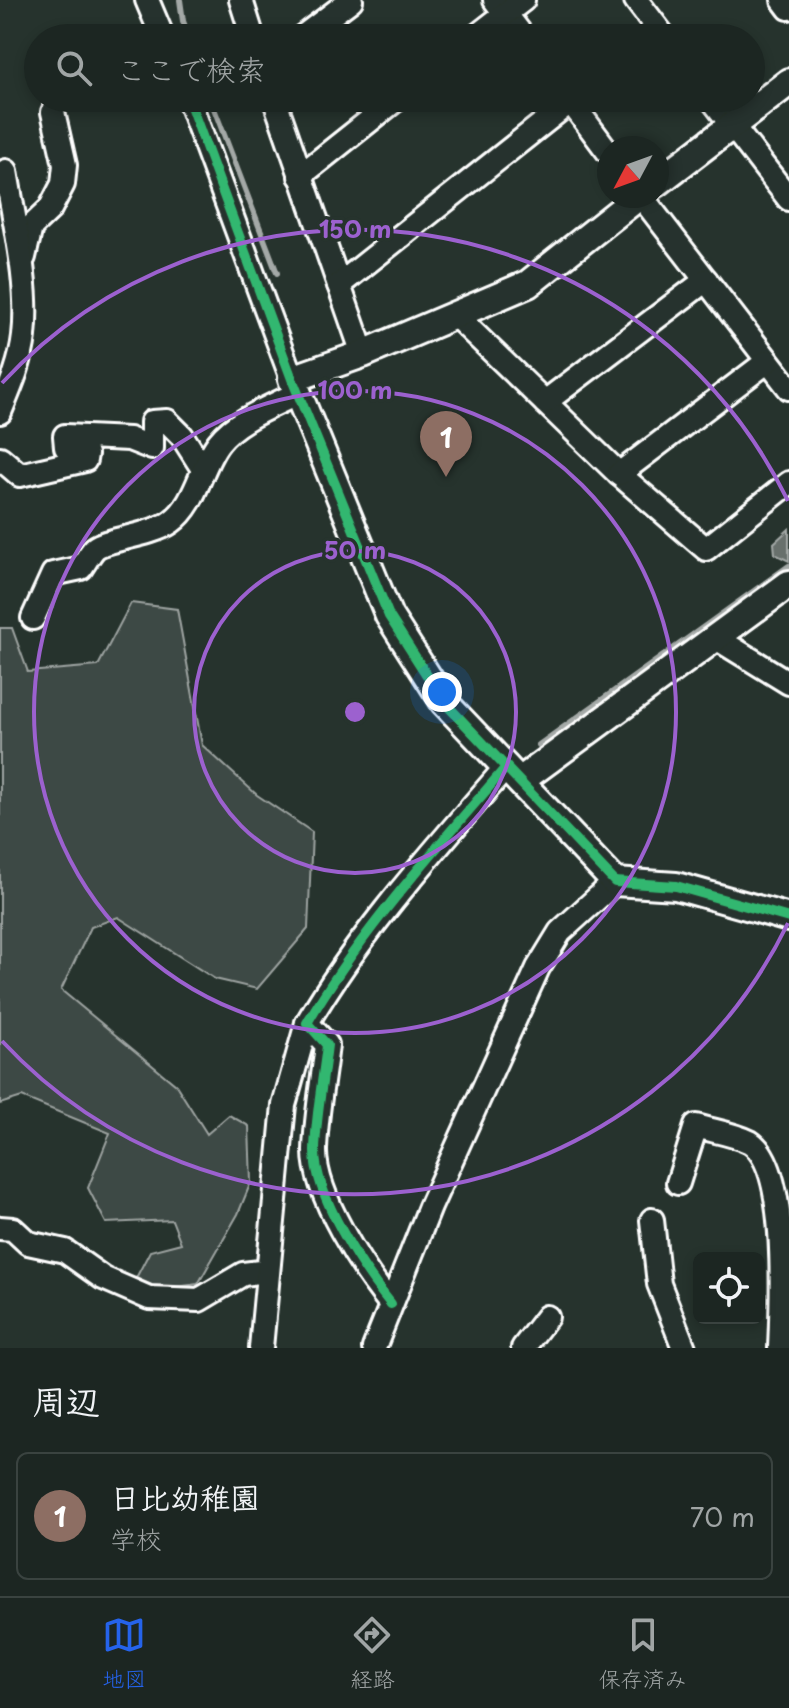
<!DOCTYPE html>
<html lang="ja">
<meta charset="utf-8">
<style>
body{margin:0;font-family:"Playpen Sans","Klee One",sans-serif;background:#252e2a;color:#f1f3f6}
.controls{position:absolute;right:24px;bottom:24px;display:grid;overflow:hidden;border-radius:12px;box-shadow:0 4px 12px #0003}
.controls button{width:72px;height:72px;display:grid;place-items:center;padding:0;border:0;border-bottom:2px solid #3a4340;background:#1c2622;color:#f1f3f6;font:40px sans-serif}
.compass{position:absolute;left:597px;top:136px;width:72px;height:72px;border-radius:50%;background:#1c2622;box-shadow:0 4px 12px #0003;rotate:229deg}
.you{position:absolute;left:442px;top:692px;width:28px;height:28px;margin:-20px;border:6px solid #fff;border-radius:50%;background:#1a73e8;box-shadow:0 0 0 12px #1a73e833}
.badge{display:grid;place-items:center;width:52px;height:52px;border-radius:50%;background:#2563eb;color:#fff;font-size:26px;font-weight:700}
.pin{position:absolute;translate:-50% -66px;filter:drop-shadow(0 2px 4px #0008)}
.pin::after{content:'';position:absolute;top:42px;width:28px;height:24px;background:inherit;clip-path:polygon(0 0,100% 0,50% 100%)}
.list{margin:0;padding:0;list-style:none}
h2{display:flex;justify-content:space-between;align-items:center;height:104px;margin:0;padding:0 32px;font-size:34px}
h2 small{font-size:26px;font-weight:400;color:#a0a5a5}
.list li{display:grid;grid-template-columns:52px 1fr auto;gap:24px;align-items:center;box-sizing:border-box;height:128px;margin:0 16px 16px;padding:0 16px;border:2px solid #3a4340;border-radius:12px}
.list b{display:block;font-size:30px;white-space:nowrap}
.list p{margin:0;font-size:26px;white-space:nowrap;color:#a0a5a5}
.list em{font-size:26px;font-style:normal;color:#a0a5a5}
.icon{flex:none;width:44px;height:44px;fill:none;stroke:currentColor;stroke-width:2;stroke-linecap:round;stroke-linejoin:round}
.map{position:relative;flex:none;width:789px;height:1348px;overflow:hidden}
.search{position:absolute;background:#1c2622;box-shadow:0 4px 12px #0003;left:24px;right:24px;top:24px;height:88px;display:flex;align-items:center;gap:20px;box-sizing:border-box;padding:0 28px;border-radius:44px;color:#a0a5a5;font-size:30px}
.sheet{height:248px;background:#1c2622}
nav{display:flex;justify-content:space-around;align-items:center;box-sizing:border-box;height:112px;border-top:2px solid #3a4340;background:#1c2622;font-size:22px;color:#a0a5a5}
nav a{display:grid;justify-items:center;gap:4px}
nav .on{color:#2563eb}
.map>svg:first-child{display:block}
.green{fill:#3e4944;stroke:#9ea4a2;stroke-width:2}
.water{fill:#67706c;stroke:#a4a9a7;stroke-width:2}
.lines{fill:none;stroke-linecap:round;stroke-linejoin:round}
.stream{stroke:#a4a9a7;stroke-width:6}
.minor-casing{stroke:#fff;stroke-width:28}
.tertiary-casing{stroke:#fff;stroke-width:32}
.minor{stroke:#26332d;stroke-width:22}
.tertiary{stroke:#26332d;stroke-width:26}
.cycleway-casing{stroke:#26332d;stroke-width:15}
.cycleway{stroke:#33b770;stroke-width:10}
.ring{fill:none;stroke:#9c61cf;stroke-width:4}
.centre{fill:#9c61cf;stroke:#26332d;stroke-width:4}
.ring-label{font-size:24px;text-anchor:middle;font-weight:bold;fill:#9c61cf;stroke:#26332d;stroke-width:7;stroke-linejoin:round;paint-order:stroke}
</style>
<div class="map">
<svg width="789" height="1348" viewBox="0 0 789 1348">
<rect width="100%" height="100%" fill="#26332d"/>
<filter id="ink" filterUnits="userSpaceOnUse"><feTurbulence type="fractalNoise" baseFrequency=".0125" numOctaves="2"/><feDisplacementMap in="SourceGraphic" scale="16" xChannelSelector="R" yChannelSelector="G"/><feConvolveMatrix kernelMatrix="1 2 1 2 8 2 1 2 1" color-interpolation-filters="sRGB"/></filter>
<g filter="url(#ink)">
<polygon class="green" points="131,603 177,609 202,745 257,795 312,832 308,929 257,989 215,979 118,917 91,927 61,990 176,1085 207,1134 229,1115 249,1126 251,1182 238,1214 198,1284 161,1289 136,1278 150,1251 181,1243 172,1220 106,1223 88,1188 110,1133 22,1097 0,1104 0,628 12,628 28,672 98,666"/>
<polygon class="water" points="789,529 789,561 775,554 774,543"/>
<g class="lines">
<g class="stream">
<polyline points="180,0 183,21 189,38"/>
<polyline points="210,98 277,273"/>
<polyline points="539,745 789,566"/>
</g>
<g class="minor-casing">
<g id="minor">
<polyline points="147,0 163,38"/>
<polyline points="241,0 253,38"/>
<polyline points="495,0 524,38"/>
<polyline points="636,0 665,38"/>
<polyline points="783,0 789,8"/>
<polyline points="301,38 351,0"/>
<polyline points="474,38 523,0"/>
<polyline points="188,98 292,379"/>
<polyline points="274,98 363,354"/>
<polyline points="568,98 609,153"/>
<polyline points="711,98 789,199"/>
<polyline points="300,176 398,98"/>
<polyline points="641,196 789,388"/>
<polyline points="24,257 31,227 50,209 63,184 65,165 53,112"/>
<polyline points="339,285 571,101"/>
<polyline points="455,315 619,474 706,549 789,483"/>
<polyline points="545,402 706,280"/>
<path d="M0,412C10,388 21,363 24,336C30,285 14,221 6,171"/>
<polyline points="0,458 20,475 85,460 86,454 66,447 65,436 129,439 152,448 152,422 167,421 182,436 203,469"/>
<polyline points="619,474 768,361"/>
<path d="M33,618L53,574L81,568C85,562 90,553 95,548C106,539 151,536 171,522C197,504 200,466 219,442C237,419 273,406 298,393"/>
<polyline points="716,638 789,683"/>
<path d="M678,1183L696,1126C713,1131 734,1134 750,1142C789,1167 782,1300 780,1348"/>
<polyline points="652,1220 659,1284 684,1348"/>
<polyline points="0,1228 13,1229 28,1243 65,1251 103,1278 149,1298 199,1300 243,1274 268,1271"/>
<path d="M391,1304C363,1270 314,1195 315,1150C316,1115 323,1080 327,1045L307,1023C362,929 436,849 507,766"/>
<polyline points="261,1348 284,1105 307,1023"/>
<polyline points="374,1348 430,1207 538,968 560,932 615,882"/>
<polyline points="523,1348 547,1317"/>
</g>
</g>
<g class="tertiary-casing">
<g id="tertiary">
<polyline points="657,183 789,82"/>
<polyline points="639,196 528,284 363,354 292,379 389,616 444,702 615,882 676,886 789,918"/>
<polyline points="520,781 789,584"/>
</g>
</g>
<use href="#minor" class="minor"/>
<use href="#tertiary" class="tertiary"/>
<g class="cycleway-casing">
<g id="cycleway">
<polyline points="188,98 292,379 389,616 444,702 615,882 676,886 789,918"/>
<path d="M391,1304C363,1270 314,1195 315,1150C316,1115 323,1080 327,1045L307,1023C362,929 436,849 507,766"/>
</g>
</g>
<use href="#cycleway" class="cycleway"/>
</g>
</g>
<g class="ring">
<circle cx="355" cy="712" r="161"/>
<circle cx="355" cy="712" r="321"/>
<path d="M788 923A482 482 0 0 1 2 1041M2 383A482 482 0 0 1 788 501"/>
</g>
<circle cx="355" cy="712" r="12" class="centre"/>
<g class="ring-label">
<text x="355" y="238">150 m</text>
<text x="355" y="399">100 m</text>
<text x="355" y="559">50 m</text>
</g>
</svg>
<div class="controls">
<button><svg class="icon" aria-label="locate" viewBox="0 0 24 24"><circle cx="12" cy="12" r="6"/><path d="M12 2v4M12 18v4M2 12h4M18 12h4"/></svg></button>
</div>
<svg class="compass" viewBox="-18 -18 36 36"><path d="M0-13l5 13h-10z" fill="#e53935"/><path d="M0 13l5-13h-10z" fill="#a0a5a5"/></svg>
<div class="you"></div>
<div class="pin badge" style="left:446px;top:477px;background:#8d6e63">1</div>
<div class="search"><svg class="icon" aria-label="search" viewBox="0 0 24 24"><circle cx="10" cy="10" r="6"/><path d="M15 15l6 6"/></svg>ここで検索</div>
</div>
<section class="sheet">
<h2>周辺<small></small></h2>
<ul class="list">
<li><span class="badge" style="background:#8d6e63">1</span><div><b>日比幼稚園</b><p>学校</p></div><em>70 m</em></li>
</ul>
</section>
<nav>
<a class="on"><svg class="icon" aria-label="map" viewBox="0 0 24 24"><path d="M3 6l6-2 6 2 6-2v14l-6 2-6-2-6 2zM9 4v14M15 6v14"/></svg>地図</a>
<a><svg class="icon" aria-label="directions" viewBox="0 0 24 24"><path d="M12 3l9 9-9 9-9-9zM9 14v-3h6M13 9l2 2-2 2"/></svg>経路</a>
<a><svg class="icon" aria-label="saved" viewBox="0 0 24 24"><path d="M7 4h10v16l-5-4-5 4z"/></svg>保存済み</a>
</nav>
